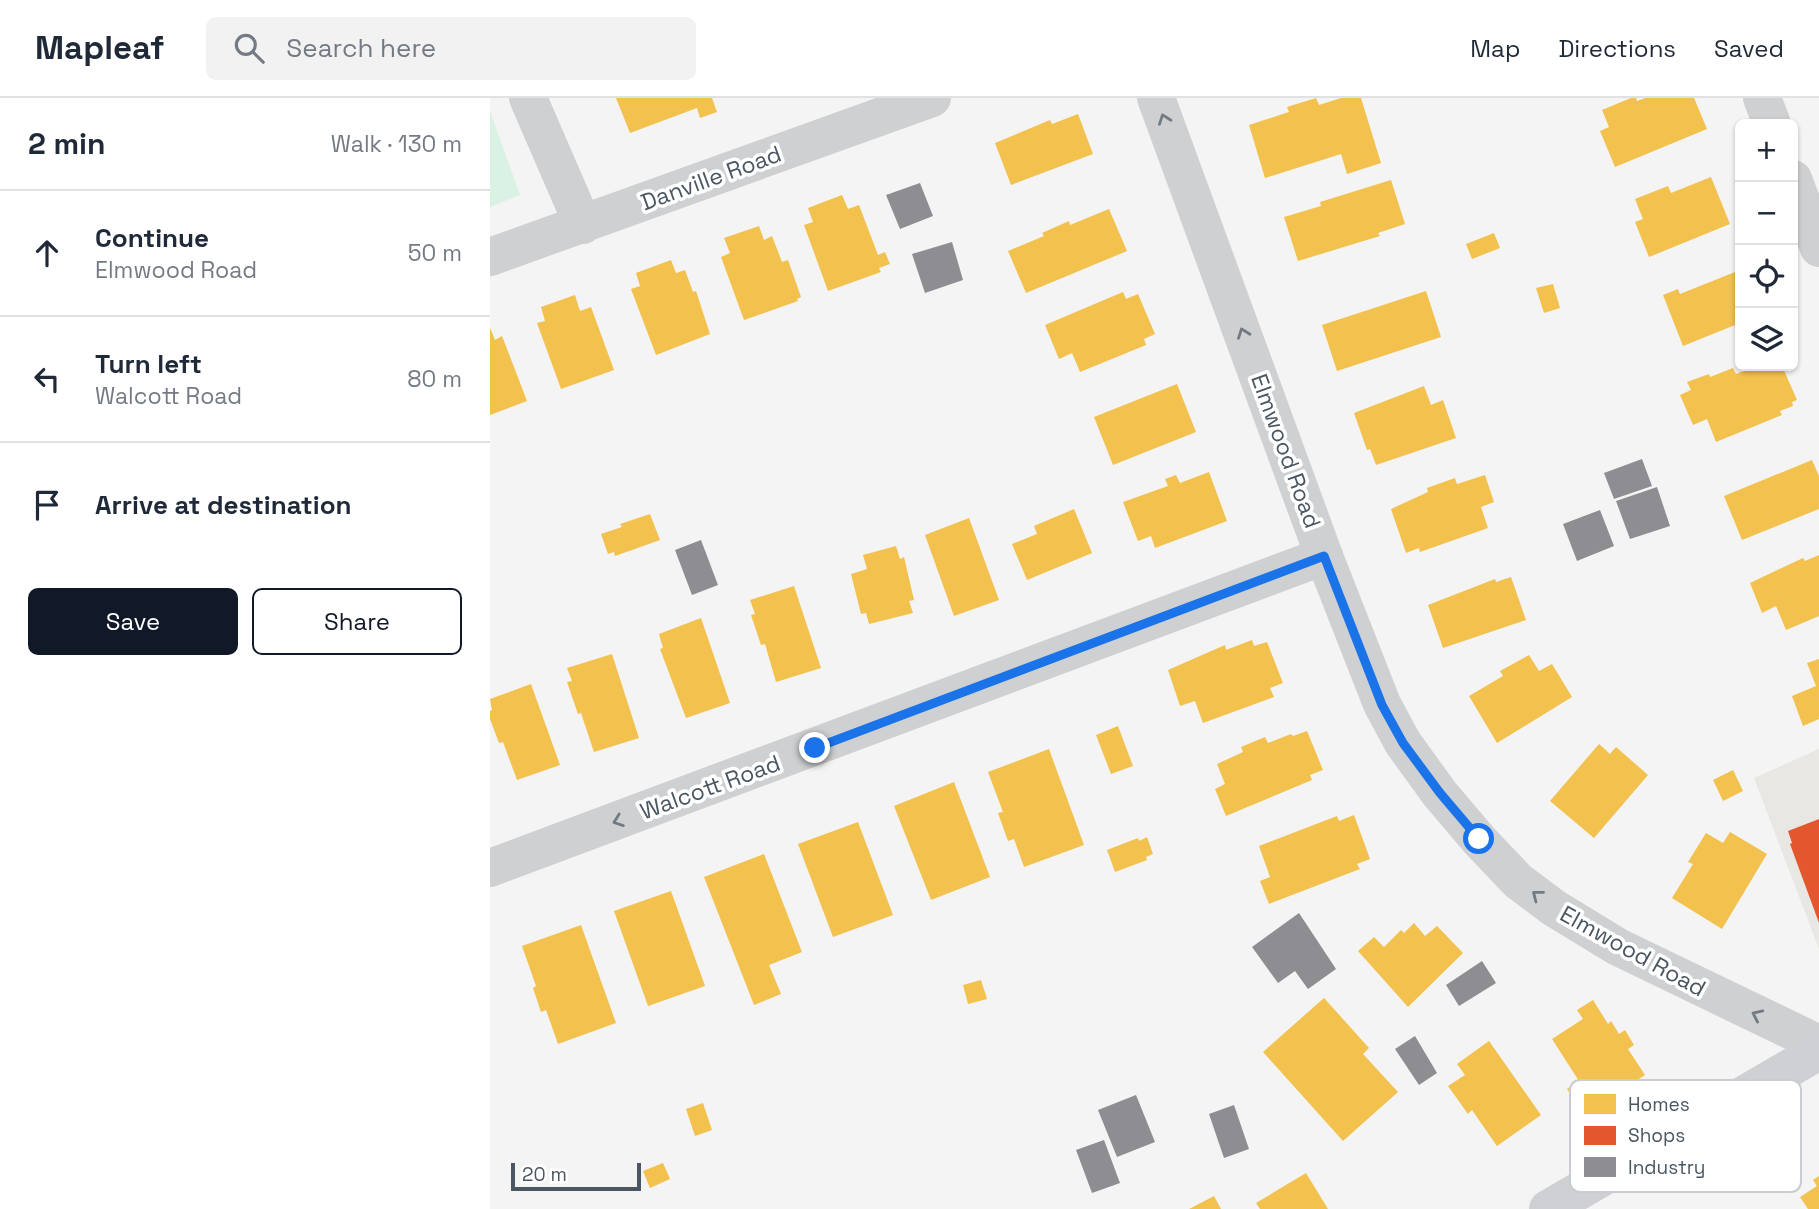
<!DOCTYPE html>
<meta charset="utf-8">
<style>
body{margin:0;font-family:"Space Grotesk",sans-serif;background:#f2f2f3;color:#1f2937}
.controls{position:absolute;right:21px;top:21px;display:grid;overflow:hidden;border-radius:10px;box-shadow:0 2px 5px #0004}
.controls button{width:63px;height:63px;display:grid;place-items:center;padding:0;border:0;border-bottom:2px solid #e0e1e3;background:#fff;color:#1f2937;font:35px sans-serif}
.scale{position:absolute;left:21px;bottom:18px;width:130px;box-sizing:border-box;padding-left:7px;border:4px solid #4a5661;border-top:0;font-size:19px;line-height:24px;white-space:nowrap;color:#4a5661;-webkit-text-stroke:5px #fff;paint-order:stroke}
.stop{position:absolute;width:21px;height:21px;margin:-16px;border:5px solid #1a73e8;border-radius:50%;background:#fff}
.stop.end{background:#1a73e8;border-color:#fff;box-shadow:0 2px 7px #0008}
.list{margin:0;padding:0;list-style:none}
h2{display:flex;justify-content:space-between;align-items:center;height:91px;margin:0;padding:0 28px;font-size:30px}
h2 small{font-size:23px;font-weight:400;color:#747a83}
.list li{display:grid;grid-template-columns:46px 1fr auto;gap:21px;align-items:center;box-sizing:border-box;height:126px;padding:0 28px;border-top:2px solid #e0e1e3}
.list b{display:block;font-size:26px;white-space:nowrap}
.list p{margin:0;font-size:23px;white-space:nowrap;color:#747a83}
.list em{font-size:23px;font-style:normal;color:#747a83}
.actions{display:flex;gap:14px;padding:21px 28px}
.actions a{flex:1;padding:16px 0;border:2px solid #111827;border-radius:10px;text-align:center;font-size:24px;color:#111827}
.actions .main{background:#111827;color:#fff}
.icon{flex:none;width:38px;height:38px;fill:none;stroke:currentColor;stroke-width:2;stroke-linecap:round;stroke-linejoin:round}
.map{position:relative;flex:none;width:1329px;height:1111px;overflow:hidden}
header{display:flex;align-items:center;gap:42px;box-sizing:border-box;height:98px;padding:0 35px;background:#fff;border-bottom:2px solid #e0e1e3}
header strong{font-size:33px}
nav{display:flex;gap:38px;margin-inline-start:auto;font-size:24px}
.search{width:490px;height:63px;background:#f2f2f3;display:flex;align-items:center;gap:18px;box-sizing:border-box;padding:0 24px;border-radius:10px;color:#747a83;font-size:26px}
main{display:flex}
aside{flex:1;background:#fff}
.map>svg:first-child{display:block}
.commercial{fill:#e8e7e3}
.green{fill:#d9f2e3}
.homes{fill:#f2c14e}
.shops{fill:#e4572e}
.industry{fill:#8d8d92}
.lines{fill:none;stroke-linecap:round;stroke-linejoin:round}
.street{stroke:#ced0d2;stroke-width:38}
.secondary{stroke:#ced0d4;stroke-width:38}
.oneway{stroke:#727b83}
.route{stroke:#1a73e8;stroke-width:9}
.labels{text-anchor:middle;stroke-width:7;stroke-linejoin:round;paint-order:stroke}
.street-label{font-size:23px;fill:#4a5661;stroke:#fff}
.key{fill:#fff;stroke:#c9ccd0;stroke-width:2}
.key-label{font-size:19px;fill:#4a5661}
</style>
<header>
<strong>Mapleaf</strong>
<div class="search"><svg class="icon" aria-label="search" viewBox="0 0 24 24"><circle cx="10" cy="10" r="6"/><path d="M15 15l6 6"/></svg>Search here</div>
<nav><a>Map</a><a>Directions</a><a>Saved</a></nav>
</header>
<main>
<aside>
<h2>2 min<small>Walk · 130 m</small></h2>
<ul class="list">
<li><svg class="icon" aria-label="ahead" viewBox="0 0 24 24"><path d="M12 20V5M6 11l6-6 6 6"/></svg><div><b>Continue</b><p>Elmwood Road</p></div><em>50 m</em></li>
<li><svg class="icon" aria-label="left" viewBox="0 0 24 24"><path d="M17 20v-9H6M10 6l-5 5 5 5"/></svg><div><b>Turn left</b><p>Walcott Road</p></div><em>80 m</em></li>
<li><svg class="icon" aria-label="arrive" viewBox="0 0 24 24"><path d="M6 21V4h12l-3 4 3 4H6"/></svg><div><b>Arrive at destination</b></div></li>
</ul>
<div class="actions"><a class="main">Save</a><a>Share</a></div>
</aside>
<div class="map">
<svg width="1329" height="1111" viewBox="0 0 1329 1111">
<rect width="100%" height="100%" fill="#f4f4f4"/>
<polygon class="commercial" points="1329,651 1329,851 1264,680"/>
<polygon class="green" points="0,13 30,97 0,109"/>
<g class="homes">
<polygon points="126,0 222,0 227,14 210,20 207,10 140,35"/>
<polygon points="826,0 829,7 851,0 871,0 891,65 857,76 851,56 775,80 759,27 799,14 797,9"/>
<polygon points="1141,0 1146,0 1147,3 1155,0 1204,0 1217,31 1125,69 1110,33 1119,29 1112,12"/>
<polygon points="588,16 603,56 521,87 505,45 560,22 562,26"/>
<polygon points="1221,79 1240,126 1159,159 1145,124 1153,121 1145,101 1178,88 1181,95"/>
<polygon points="901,82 915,126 888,135 890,138 808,163 794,119 831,108 830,104"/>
<polygon points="352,97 358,111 369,107 388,157 395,154 400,166 389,170 391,174 338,193 314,127 323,124 318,110"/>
<polygon points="619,111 637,153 536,195 518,153 554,138 552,135 579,123 580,127"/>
<polygon points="269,128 274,142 282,138 292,164 298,162 311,199 307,201 308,203 254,222 231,159 240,155 234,140"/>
<polygon points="1004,135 1010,150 982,161 976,146"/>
<polygon points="181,162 186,175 195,172 203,194 206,193 220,236 166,257 141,191 150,188 146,175"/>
<polygon points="1250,172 1250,225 1193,248 1173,197 1188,191 1190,196"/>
<polygon points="1063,186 1070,210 1054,215 1046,190"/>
<polygon points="936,193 951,239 847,273 832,227"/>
<polygon points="633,194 636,201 648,196 665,236 654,241 656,247 590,274 582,255 569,261 555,227"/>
<polygon points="85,197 90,213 101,209 124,272 71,291 47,225 55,223 51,209"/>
<polygon points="0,230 5,242 12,238 37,303 0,317"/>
<polygon points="1266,268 1270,268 1271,270 1292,268 1307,302 1302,304 1303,308 1290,313 1292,317 1226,344 1217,321 1203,327 1190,297 1201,292 1197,284 1219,276 1220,279 1243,270 1246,276"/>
<polygon points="687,286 706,334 623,367 604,319"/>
<polygon points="934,288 941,307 953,302 966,340 886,367 880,351 877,352 864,315"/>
<polygon points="1322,362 1329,378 1329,411 1252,442 1234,398"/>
<polygon points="719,374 737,423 665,450 661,438 648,443 633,404 678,388 675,381 686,377 690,385"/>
<polygon points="995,377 1004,404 991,409 998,430 930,454 929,450 916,455 901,411 938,394 937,390 965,380 967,386"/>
<polygon points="584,411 602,455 537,482 522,446 547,436 544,428"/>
<polygon points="160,416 170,442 125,458 124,454 118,456 111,436 132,429 130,426"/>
<polygon points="479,420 509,502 464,518 435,437"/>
<polygon points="406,448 410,461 414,459 424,502 419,503 423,515 379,526 376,515 371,516 361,476 377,471 373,457"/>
<polygon points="1329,457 1329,518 1296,532 1286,508 1272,515 1260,485 1313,460 1315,463"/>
<polygon points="1021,479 1036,522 953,550 938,507 1005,481 1006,484"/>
<polygon points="304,488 331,570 286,584 275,546 271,547 261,517 265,516 260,502"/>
<polygon points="211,520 240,605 196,620 170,551 173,550 169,536"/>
<polygon points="762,542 764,548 777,544 793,585 780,590 784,599 713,625 705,603 690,608 678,572 735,547 736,552"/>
<polygon points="122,556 149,640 104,654 91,615 88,616 77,584 82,583 77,570"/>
<polygon points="1039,557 1049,573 1062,566 1082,599 1007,645 979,598 1013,578 1010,573"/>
<polygon points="1329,561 1329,621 1313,628 1302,598 1326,588 1317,565"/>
<polygon points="41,586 70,667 27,682 13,644 9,645 0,621 0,613 2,612 0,601"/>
<polygon points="628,628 643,668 621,676 606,637"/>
<polygon points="817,633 833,672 820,677 822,682 736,718 725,691 735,686 727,666 753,654 751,649 775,639 778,645 801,636 803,638"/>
<polygon points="1109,646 1120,656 1126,649 1158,677 1104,740 1060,703"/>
<polygon points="559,651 594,747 534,769 524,741 518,743 508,715 513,714 498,674"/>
<polygon points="1243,672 1253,693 1233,703 1223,682"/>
<polygon points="464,684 500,779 441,802 404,708"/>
<polygon points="864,717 880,761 867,766 870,771 779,806 770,783 780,779 769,748 847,718 849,723"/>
<polygon points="368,724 403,817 343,839 308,746"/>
<polygon points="1240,734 1277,756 1232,831 1182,800 1203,766 1198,764 1216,735 1233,745"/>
<polygon points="657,739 663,756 656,759 657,762 625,774 617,752 648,740 649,743"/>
<polygon points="274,756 312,854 279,867 291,896 264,907 214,779"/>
<polygon points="181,793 215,888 158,908 124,813"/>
<polygon points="924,825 935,838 947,828 973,855 918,909 868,853 884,839 894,849 911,832 914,835"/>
<polygon points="91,827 126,925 68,946 56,912 51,914 43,890 46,888 32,848"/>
<polygon points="491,882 497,901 478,906 473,887"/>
<polygon points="834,900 879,950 873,956 908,994 853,1043 773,954"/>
<polygon points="1103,902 1118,926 1121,923 1129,936 1135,932 1144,947 1138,951 1155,977 1094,1016 1077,991 1089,983 1062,941 1093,921 1087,912"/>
<polygon points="999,943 1051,1017 1007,1048 982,1012 978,1016 958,988 975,977 967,966"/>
<polygon points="213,1005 222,1032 205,1038 196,1011"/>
<polygon points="173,1065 180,1081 160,1090 153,1073"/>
<polygon points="816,1075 838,1111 770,1111 766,1105"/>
<polygon points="1329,1078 1329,1111 1318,1111 1310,1099 1327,1088 1323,1082"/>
<polygon points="724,1098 731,1111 699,1111"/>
</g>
<polygon class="shops" points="1329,721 1329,825 1300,746 1302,745 1298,733"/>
<g class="industry">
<polygon points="430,85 443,118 410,131 396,97"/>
<polygon points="462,144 473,182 435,195 422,156"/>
<polygon points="1152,361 1162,388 1124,401 1114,375"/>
<polygon points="1167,389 1180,428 1140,441 1126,403"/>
<polygon points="1110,412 1124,448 1087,463 1073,426"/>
<polygon points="211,442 228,487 202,497 185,452"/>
<polygon points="809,815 846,871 818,891 805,873 788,885 762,849"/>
<polygon points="992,863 1006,885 969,908 956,887"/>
<polygon points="925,938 947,975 929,987 905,951"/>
<polygon points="646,997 665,1044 627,1059 608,1012"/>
<polygon points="744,1007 759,1051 734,1060 719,1016"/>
<polygon points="614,1042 630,1085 602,1095 586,1052"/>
</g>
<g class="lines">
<g class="street">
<polyline points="38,0 93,127"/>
<polyline points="666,0 834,458 892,606 913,645 950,696 989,742 1028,783 1064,810 1128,849 1329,946"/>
<polyline points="1272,0 1282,26"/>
<polyline points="1303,81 1329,150"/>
<polyline points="0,159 442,0"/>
<polyline points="0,770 834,458"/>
</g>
<polyline class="secondary" points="1058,1111 1329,953"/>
</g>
<defs><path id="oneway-chevron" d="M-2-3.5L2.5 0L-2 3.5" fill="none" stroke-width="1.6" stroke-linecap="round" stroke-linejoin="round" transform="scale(1.75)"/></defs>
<g class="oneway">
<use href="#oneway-chevron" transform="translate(674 21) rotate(-110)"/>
<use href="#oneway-chevron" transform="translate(753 235) rotate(-110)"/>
<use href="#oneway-chevron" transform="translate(128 723) rotate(160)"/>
<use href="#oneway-chevron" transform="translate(1047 797) rotate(-142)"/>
<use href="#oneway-chevron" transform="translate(1267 917) rotate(-155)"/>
</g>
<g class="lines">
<polyline class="route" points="325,650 834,458 892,607 913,645 950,695 989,741"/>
</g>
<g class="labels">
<g class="street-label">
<text transform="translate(221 80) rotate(-20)" y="8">Danville Road</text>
<text transform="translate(796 353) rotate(70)" y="8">Elmwood Road</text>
<text transform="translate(220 689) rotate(-20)" y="8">Walcott Road</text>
<text transform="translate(1143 853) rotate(29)" y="8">Elmwood Road</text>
</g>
</g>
<rect x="1080" y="982" width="231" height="112" rx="10" class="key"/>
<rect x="1094" y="996" width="32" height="20" fill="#f2c14e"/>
<rect x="1094" y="1028" width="32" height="19" fill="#e4572e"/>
<rect x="1094" y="1059" width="32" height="20" fill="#8d8d92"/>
<g class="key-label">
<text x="1138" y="1013">Homes</text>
<text x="1138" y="1044">Shops</text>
<text x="1138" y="1076">Industry</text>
</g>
</svg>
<div class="controls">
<button>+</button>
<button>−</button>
<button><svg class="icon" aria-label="locate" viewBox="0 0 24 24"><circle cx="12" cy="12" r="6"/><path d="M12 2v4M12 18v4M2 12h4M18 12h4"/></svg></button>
<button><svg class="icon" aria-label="layers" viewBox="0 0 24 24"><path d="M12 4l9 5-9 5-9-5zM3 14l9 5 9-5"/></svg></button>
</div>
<div class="scale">20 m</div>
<div class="stop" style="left:989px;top:741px"></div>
<div class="stop end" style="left:325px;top:650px"></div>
</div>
</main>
